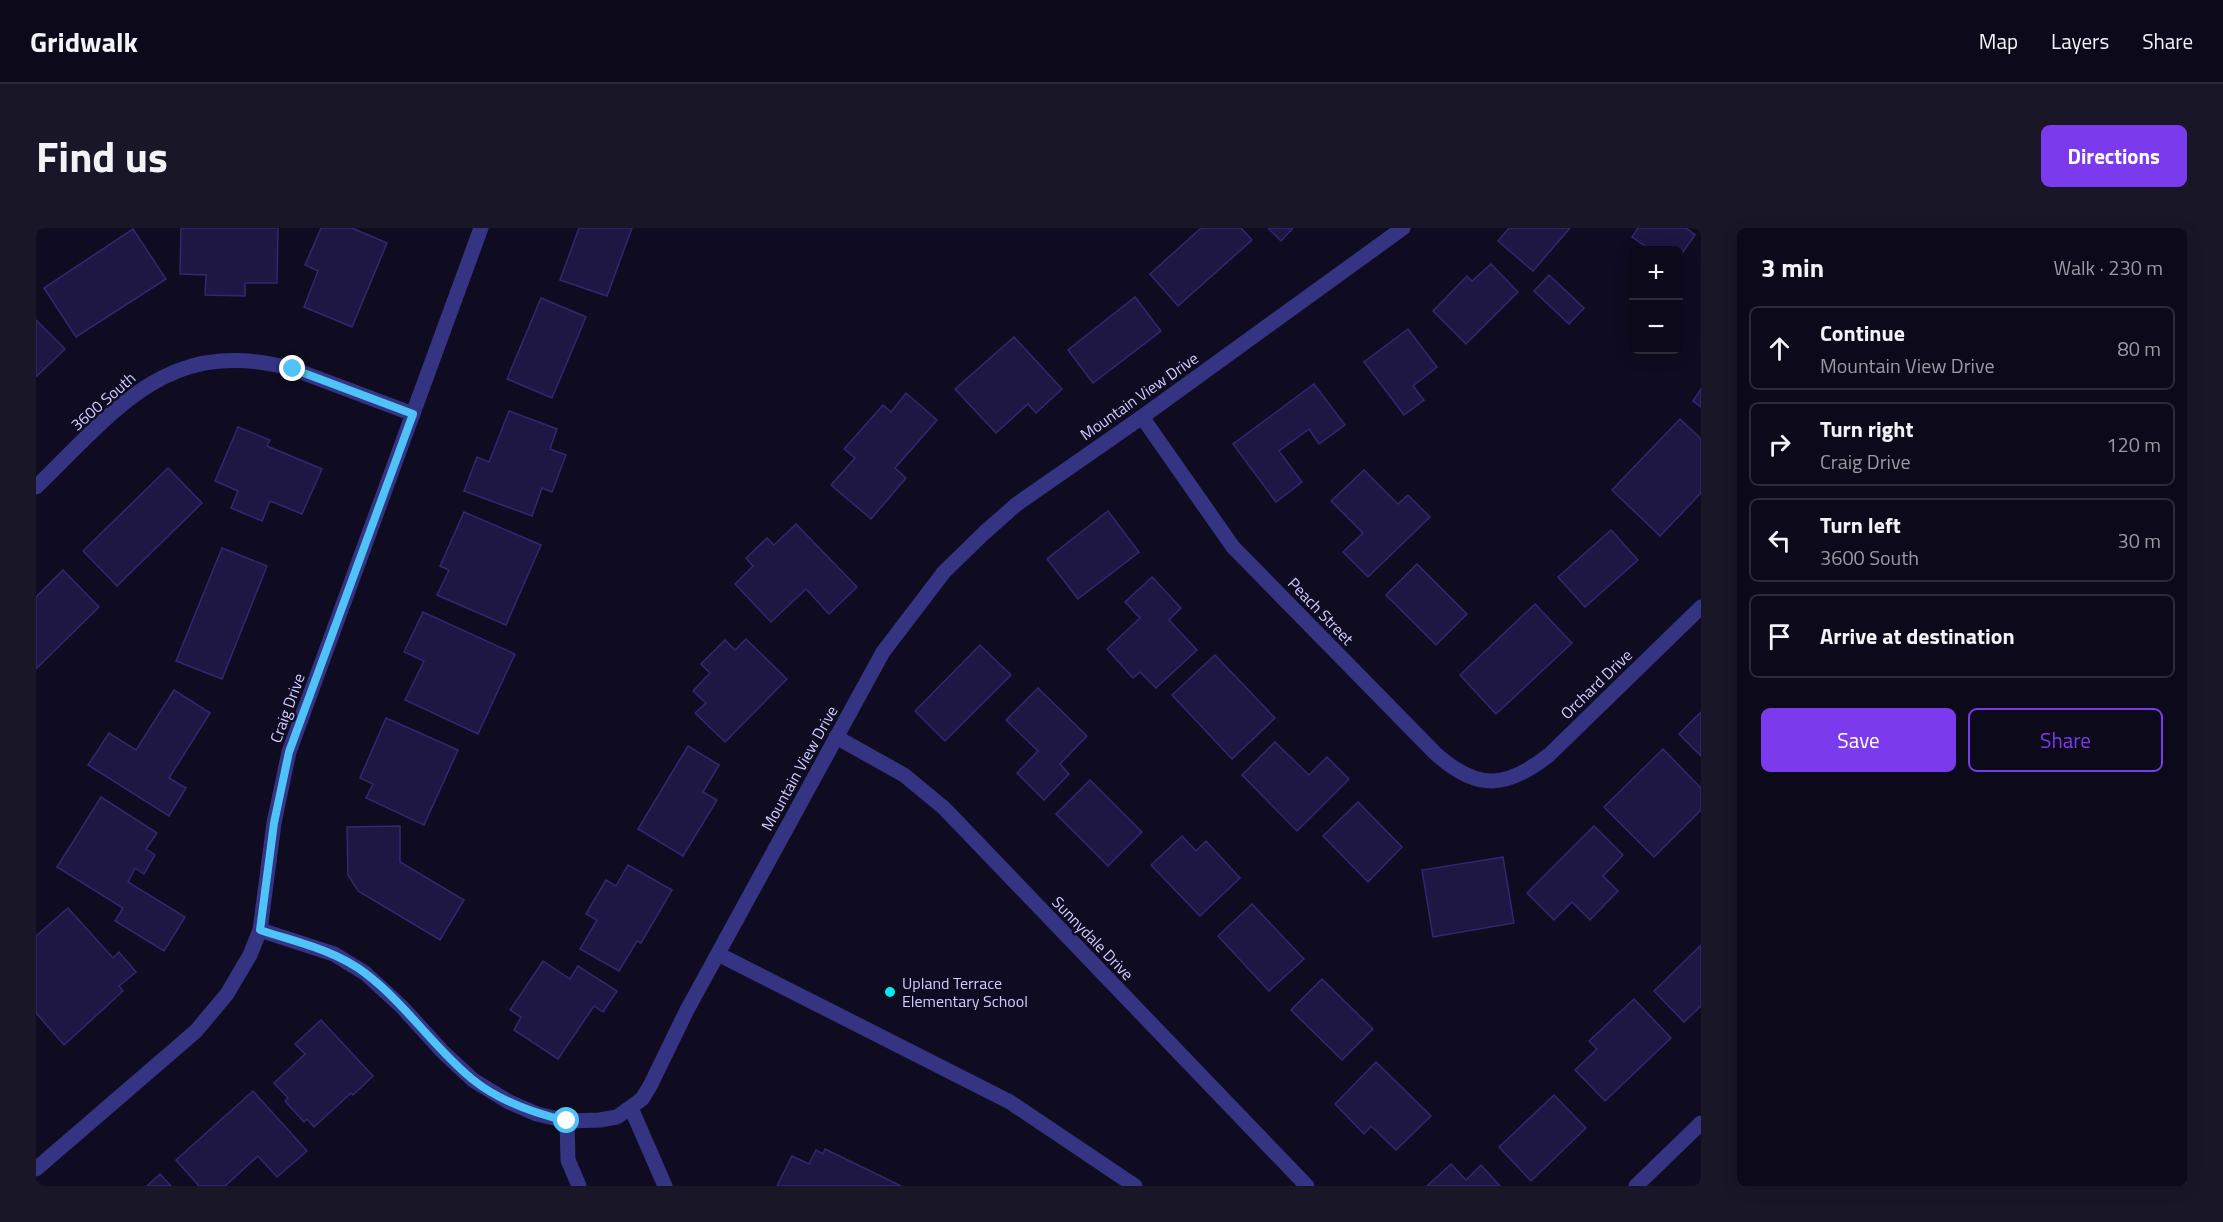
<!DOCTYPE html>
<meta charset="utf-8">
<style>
body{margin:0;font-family:"Titillium Web",sans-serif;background:#191727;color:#f1f3f6}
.controls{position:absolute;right:18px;top:18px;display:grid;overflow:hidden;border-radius:9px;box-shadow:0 3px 15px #0003}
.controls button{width:54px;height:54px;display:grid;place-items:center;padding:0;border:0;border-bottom:2px solid #2b2a39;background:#0b091a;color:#f1f3f6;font:30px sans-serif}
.stop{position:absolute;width:18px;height:18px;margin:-14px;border:4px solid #4fc3f7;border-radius:50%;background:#fff}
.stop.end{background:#4fc3f7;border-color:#fff;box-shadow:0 2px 6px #0008}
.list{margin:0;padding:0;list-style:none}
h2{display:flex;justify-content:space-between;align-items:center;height:78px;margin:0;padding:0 24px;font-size:26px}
h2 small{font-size:20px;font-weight:400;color:#9a9aa2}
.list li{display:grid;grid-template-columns:39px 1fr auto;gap:18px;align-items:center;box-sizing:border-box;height:84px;margin:0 12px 12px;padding:0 12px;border:2px solid #2b2a39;border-radius:9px}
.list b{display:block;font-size:22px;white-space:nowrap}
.list p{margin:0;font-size:20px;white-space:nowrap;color:#9a9aa2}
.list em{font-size:20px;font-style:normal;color:#9a9aa2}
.actions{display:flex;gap:12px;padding:18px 24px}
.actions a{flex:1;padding:14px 0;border:2px solid #7c3aed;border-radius:9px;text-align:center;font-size:21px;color:#7c3aed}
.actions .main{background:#7c3aed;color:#fff}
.icon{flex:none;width:33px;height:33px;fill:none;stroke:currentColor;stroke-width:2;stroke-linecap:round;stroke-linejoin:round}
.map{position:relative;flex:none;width:1665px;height:958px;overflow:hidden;border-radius:9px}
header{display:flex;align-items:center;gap:36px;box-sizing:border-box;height:84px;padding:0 30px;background:#0b091a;border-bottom:2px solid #2b2a39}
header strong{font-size:28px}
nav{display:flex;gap:33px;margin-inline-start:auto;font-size:21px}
.intro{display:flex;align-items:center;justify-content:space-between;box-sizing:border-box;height:144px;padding:0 36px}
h1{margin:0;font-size:42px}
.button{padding:15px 27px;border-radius:9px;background:#7c3aed;color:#fff;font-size:21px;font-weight:700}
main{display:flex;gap:36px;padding:0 36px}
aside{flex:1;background:#0b091a;border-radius:9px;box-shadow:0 3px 15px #0003}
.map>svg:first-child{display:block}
.building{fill:#1e1744;stroke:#332771;stroke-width:1.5}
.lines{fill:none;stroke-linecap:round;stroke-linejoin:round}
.minor{stroke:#343483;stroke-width:15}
.route{stroke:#4fc3f7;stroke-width:8}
.poi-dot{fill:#00eaf7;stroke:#0f0c22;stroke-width:2}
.labels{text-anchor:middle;stroke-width:5;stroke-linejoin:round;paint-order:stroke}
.street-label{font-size:16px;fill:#d0ccff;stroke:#0f0c22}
.poi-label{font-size:16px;fill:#d0ccff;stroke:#0f0c22;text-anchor:start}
</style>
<header>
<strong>Gridwalk</strong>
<nav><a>Map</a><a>Layers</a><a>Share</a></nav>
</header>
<div class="intro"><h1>Find us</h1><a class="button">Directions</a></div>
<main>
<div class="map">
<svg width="1665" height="958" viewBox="0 0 1665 958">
<rect width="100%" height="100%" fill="#0f0c22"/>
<g class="building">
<polygon points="145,0 242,0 241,55 209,55 209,68 169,67 170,47 144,46"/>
<polygon points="285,0 316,0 351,15 316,99 268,79 282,43 269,37"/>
<polygon points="543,0 596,0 571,68 524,52"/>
<polygon points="1165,0 1205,0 1216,12 1142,78 1114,46"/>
<polygon points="1232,0 1257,0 1245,13"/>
<polygon points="1473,0 1534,0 1497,43 1462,13"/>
<polygon points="1602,0 1650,0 1659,7 1642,31 1642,22 1615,22 1596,9"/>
<polygon points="97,1 130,51 40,109 8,60"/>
<polygon points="1455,36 1482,64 1430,116 1397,83 1431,48 1436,53"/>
<polygon points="1513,47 1548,80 1533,96 1498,63"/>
<polygon points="1099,69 1125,103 1057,155 1032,122"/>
<polygon points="505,70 550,89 516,170 471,151"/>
<polygon points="0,92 29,121 0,149"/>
<polygon points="1372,101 1401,139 1377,158 1388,172 1368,187 1328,134"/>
<polygon points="978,109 1026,161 1000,185 992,176 960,205 919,161"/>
<polygon points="1278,156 1309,197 1283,216 1273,201 1243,223 1266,254 1240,274 1197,216"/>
<polygon points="1665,161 1665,179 1657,173"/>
<polygon points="870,165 901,192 859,240 870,250 835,291 795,257 819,230 808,221 847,177 855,184"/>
<polygon points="473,183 521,201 514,221 530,227 516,264 506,260 496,288 428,263 441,229 453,234"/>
<polygon points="1644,191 1665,211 1665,265 1624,308 1576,262"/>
<polygon points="202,199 234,212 231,218 286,241 266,286 234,273 226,293 195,280 202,263 179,253"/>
<polygon points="132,240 166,275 81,358 47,323"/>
<polygon points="1328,242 1362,276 1372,267 1394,289 1332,349 1307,324 1327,305 1295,273"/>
<polygon points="1072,283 1103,324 1042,371 1011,331"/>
<polygon points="428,284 505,317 470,397 401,367 413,342 404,338"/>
<polygon points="760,296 821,359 793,386 770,361 735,394 699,356 717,338 710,330 731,310 738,317"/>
<polygon points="1575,302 1602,332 1549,379 1522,349"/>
<polygon points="186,320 231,338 186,451 140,433"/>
<polygon points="1381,336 1431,386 1400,417 1350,367"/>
<polygon points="27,342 63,379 0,441 0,369"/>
<polygon points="1116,349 1145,380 1133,392 1161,422 1120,460 1104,444 1097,450 1071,421 1104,390 1089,374"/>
<polygon points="1499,376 1536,415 1460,486 1424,447"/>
<polygon points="387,384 479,426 442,506 369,472 388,433 368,424"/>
<polygon points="710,411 751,451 689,514 659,485 670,475 657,463 674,445 665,436 689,412 699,422"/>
<polygon points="944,417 975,447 909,513 879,483"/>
<polygon points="1179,427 1239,490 1196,531 1136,467"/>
<polygon points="1002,460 1051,508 1024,536 1033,546 1008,572 981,545 1002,523 970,492"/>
<polygon points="138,462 174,485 133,550 150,560 133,588 52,537 73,505 100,522"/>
<polygon points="1665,484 1665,528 1643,506"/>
<polygon points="350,490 422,522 388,597 330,570 337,556 324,550"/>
<polygon points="1239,514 1273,547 1291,529 1313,551 1261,603 1206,547"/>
<polygon points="652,518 683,537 667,564 681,572 647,628 602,601"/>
<polygon points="1627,521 1665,560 1665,582 1618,629 1568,579"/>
<polygon points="1054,552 1106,604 1072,638 1020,586"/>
<polygon points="65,569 121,605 110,621 119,627 108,646 99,640 92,654 149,689 128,723 79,693 87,680 21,639"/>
<polygon points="1322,574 1366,619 1332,654 1287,608"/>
<polygon points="364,598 364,634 428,672 404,712 322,663 312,647 311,599"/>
<polygon points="1558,598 1587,627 1567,648 1582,663 1554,692 1536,674 1518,692 1491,665"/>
<polygon points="1146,608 1160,623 1170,613 1204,650 1164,688 1115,637"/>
<polygon points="1467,629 1478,695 1397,709 1386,642"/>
<polygon points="592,637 636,662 605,715 601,713 583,743 544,721 561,692 550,686 570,652 580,658"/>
<polygon points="1216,676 1268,731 1233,763 1182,708"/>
<polygon points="32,680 77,730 83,724 100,744 83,758 87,763 28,817 0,785 0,708"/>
<polygon points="1665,717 1665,778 1648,794 1618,763"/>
<polygon points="507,733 534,751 542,738 581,763 567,784 558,778 522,831 478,802 485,789 474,782"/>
<polygon points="1286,751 1337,801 1306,832 1255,782"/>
<polygon points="1598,771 1635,810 1569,873 1539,842 1561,821 1553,813"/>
<polygon points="285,792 337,848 317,867 315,865 278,899 271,891 268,894 249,873 252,870 238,855 269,826 259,816"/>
<polygon points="1340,834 1395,888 1360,922 1335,898 1328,906 1299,876"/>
<polygon points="217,863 271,923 241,949 222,928 189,958 163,958 140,932"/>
<polygon points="1518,867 1550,900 1495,953 1463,919"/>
<polygon points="789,921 865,958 741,958 756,928 773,936 780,922 787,926"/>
<polygon points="1415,936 1430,952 1445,937 1464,958 1391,958"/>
<polygon points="124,946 135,958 111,958"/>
</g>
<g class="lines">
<g class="minor">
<path d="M1106,189L1197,319L1399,525C1441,563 1470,561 1513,527L1665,379"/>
<path d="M0,259C81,181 131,107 257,141L377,186"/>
<polyline points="800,509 868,547 908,580 1271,958"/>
<polyline points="224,702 298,726 329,745 366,779 407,824 437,852 473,874 501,886 531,893 564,892 581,889 606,871 614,858 651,782 847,424 908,344 948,305 981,276 1106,189 1367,0"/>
<polyline points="682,726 974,874 1099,958"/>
<polyline points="595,880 629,958"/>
<polyline points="531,893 532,932 543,958"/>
<polyline points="0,941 160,803 191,766 214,727 224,702 238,595 253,524 445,0"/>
<polyline points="1600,958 1665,895"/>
</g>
</g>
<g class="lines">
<path class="route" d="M257,141L377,186L253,524L238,595L224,702C260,714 299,722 329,745C369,775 397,819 436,851C463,873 497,885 531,893"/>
</g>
<circle class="poi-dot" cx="854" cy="764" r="6"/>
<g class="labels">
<g class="street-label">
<text transform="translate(1103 168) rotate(-35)" y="6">Mountain View Drive</text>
<text transform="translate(67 173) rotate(-41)" y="6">3600 South</text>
<text transform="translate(1285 383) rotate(46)" y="6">Peach Street</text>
<text transform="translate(1560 456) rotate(-44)" y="6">Orchard Drive</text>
<text transform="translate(251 480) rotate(-70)" y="6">Craig Drive</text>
<text transform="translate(763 540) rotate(-61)" y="6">Mountain View Drive</text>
<text transform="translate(1057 710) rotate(46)" y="6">Sunnydale Drive</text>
</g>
<g class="poi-label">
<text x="866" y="761">Upland Terrace<tspan x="866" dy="18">Elementary School</tspan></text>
</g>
</g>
</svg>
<div class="controls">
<button>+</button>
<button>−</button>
</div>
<div class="stop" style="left:531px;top:893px"></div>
<div class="stop end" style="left:257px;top:141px"></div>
</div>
<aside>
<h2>3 min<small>Walk · 230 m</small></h2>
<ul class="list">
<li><svg class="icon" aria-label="ahead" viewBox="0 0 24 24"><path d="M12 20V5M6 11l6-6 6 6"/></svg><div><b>Continue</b><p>Mountain View Drive</p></div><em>80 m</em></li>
<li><svg class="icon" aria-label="right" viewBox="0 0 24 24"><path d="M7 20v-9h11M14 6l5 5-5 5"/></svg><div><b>Turn right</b><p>Craig Drive</p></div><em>120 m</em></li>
<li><svg class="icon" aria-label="left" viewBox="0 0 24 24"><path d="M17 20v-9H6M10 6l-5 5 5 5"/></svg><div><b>Turn left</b><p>3600 South</p></div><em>30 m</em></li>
<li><svg class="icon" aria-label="arrive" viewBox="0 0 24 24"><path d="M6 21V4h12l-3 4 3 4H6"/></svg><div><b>Arrive at destination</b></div></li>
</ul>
<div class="actions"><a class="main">Save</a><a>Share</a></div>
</aside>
</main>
